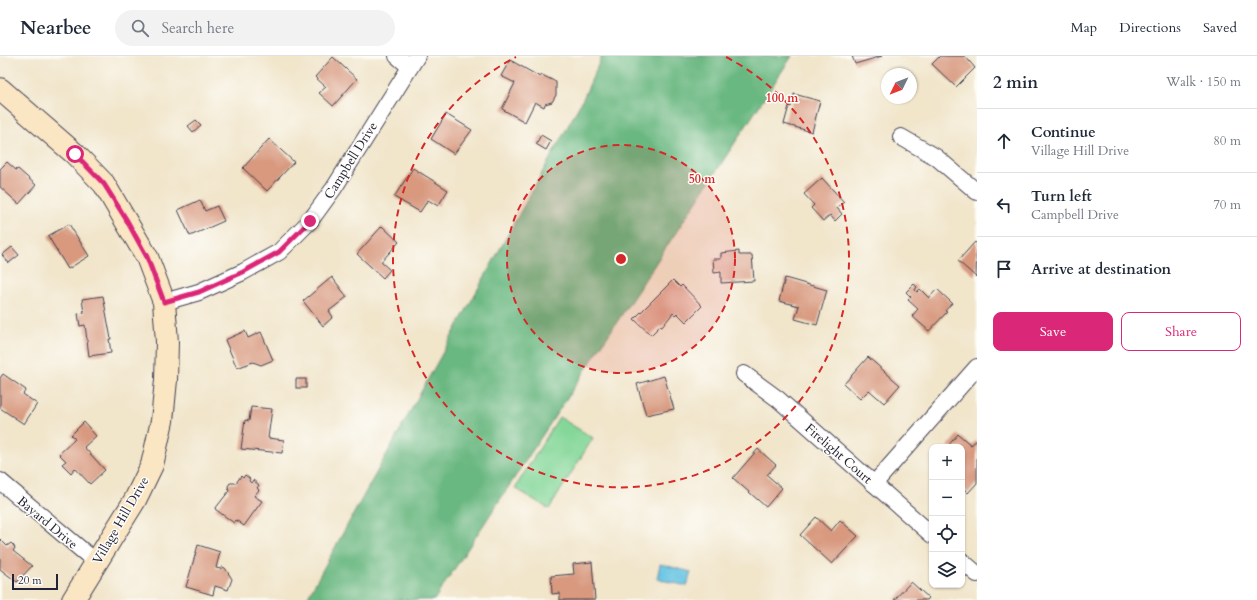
<!DOCTYPE html>
<meta charset="utf-8">
<style>
body{margin:0;font-family:Cardo,serif;background:#f2f2f3;color:#1f2937}
.controls{position:absolute;right:12px;bottom:12px;display:grid;overflow:hidden;border-radius:8px;box-shadow:0 1px 3px #0004}
.controls button{width:36px;height:36px;display:grid;place-items:center;padding:0;border:0;border-bottom:1px solid #e0e1e3;background:#fff;color:#1f2937;font:20px sans-serif}
.compass{position:absolute;left:881px;top:12px;width:36px;height:36px;border-radius:50%;background:#fff;box-shadow:0 1px 3px #0004;rotate:227deg}
.scale{position:absolute;left:12px;bottom:10px;width:46px;box-sizing:border-box;padding-left:4px;border:2px solid #22223b;border-top:0;font-size:11px;line-height:14px;white-space:nowrap;color:#22223b;-webkit-text-stroke:3px #fdfcf7;paint-order:stroke}
.stop{position:absolute;width:12px;height:12px;margin:-9px;border:3px solid #db2777;border-radius:50%;background:#fff}
.stop.end{background:#db2777;border-color:#fff;box-shadow:0 1px 4px #0008}
.list{margin:0;padding:0;list-style:none}
h2{display:flex;justify-content:space-between;align-items:center;height:52px;margin:0;padding:0 16px;font-size:17px}
h2 small{font-size:13px;font-weight:400;color:#747a83}
.list li{display:grid;grid-template-columns:26px 1fr auto;gap:12px;align-items:center;box-sizing:border-box;height:64px;padding:0 16px;border-top:1px solid #e0e1e3}
.list b{display:block;font-size:15px;white-space:nowrap}
.list p{margin:0;font-size:13px;white-space:nowrap;color:#747a83}
.list em{font-size:13px;font-style:normal;color:#747a83}
.actions{display:flex;gap:8px;padding:12px 16px}
.actions a{flex:1;padding:9px 0;border:1px solid #db2777;border-radius:8px;text-align:center;font-size:14px;color:#db2777}
.actions .main{background:#db2777;color:#fff}
.icon{flex:none;width:22px;height:22px;fill:none;stroke:currentColor;stroke-width:2;stroke-linecap:round;stroke-linejoin:round}
.map{position:relative;flex:none;width:977px;height:544px;overflow:hidden}
header{display:flex;align-items:center;gap:24px;box-sizing:border-box;height:56px;padding:0 20px;background:#fff;border-bottom:1px solid #e0e1e3}
header strong{font-size:19px}
nav{display:flex;gap:22px;margin-inline-start:auto;font-size:14px}
.search{width:280px;height:36px;background:#f2f2f3;display:flex;align-items:center;gap:10px;box-sizing:border-box;padding:0 14px;border-radius:22px;color:#747a83;font-size:15px}
main{display:flex}
aside{flex:1;background:#fff}
.map>svg:first-child{display:block}
.green{fill:#84d799;stroke:#537c6a}
.forest{fill:#6bb881;stroke:#466d5e}
.water{fill:#65c4e3;stroke:#44738f}
.building{fill:#d8997f}
.lines{fill:none;stroke-linecap:round;stroke-linejoin:round}
.street-casing{stroke:#413f50;stroke-width:18}
.secondary-casing{stroke:#413f50;stroke-width:24}
.street{stroke:#fff;stroke-width:16}
.secondary{stroke:#fbe6c4;stroke-width:22}
.route{stroke:#db2777;stroke-width:5}
.ring{fill:none;stroke:#d62828;stroke-width:2;stroke-dasharray:7 5}
.labels{text-anchor:middle;stroke-width:3;stroke-linejoin:round;paint-order:stroke}
.street-label{font-size:13px;fill:#22223b;stroke:#fdfcf7}
.centre{fill:#d62828;stroke:#fdfcf7;stroke-width:2}
.ring-label{font-size:12px;text-anchor:middle;font-weight:bold;fill:#d62828;stroke:#fdfcf7;stroke-width:3;stroke-linejoin:round;paint-order:stroke}
</style>
<header>
<strong>Nearbee</strong>
<div class="search"><svg class="icon" aria-label="search" viewBox="0 0 24 24"><circle cx="10" cy="10" r="6"/><path d="M15 15l6 6"/></svg>Search here</div>
<nav><a>Map</a><a>Directions</a><a>Saved</a></nav>
</header>
<main>
<div class="map">
<svg width="977" height="544" viewBox="0 0 977 544">
<rect width="100%" height="100%" fill="#fdfcf7"/>
<filter id="ink" filterUnits="userSpaceOnUse"><feTurbulence type="fractalNoise" baseFrequency=".025" numOctaves="2"/><feDisplacementMap in="SourceGraphic" scale="8" xChannelSelector="R" yChannelSelector="G"/><feConvolveMatrix kernelMatrix="1 2 1 2 8 2 1 2 1" color-interpolation-filters="sRGB"/></filter>
<filter id="wash" filterUnits="userSpaceOnUse"><feTurbulence type="fractalNoise" baseFrequency=".012" numOctaves="4" result="noise"/><feDisplacementMap in="SourceGraphic" scale="16" xChannelSelector="R" yChannelSelector="G"/><feGaussianBlur stdDeviation="0.9" result="paint"/><feColorMatrix in="noise" values="0 0 0 0 0 0 0 0 0 0 0 0 0 0 0 0 0 1.4 0 .05"/><feComposite in="paint" operator="in"/></filter>
<g filter="url(#wash)">
<rect width="100%" height="100%" fill="#f1e5ca"/>
<polygon class="green" points="559,361 593,382 549,453 515,432"/>
<polygon class="forest" points="602,0 792,0 434,544 306,544 584,41"/>
<polygon class="water" points="660,508 691,516 687,530 657,523"/>
<g id="blocks">
<g class="building">
<polygon points="852,0 882,0 855,8"/>
<polygon points="940,0 965,0 975,12 956,31 932,8"/>
<polygon points="333,1 357,23 333,50 319,37 326,31 315,21"/>
<polygon points="510,4 540,21 542,19 556,26 556,39 552,46 545,48 544,51 535,46 525,66 502,53 515,27 501,20"/>
<polygon points="794,38 820,45 812,76 784,68 789,50 791,51"/>
<polygon points="446,58 472,74 454,98 431,83"/>
<polygon points="196,64 201,69 193,76 188,70"/>
<polygon points="541,79 551,85 546,94 536,88"/>
<polygon points="269,83 294,106 267,135 243,112"/>
<polygon points="7,106 16,114 18,113 36,129 19,148 0,131 0,113"/>
<polygon points="413,112 448,134 438,150 428,144 420,156 394,141"/>
<polygon points="822,122 844,146 837,152 842,158 835,165 830,159 823,165 811,152 814,149 804,138"/>
<polygon points="200,144 205,155 217,150 224,165 190,180 178,154"/>
<polygon points="69,168 89,200 68,213 48,180"/>
<polygon points="382,170 399,186 381,206 390,214 383,222 357,198"/>
<polygon points="975,186 977,188 976,221 958,205"/>
<polygon points="12,191 19,199 9,207 2,199"/>
<polygon points="739,195 739,199 752,199 754,225 721,227 721,216 714,217 713,203 721,203 721,197"/>
<polygon points="332,221 347,241 329,255 333,261 323,270 303,245"/>
<polygon points="785,222 827,234 817,269 795,263 799,250 779,245"/>
<polygon points="673,224 680,231 682,229 702,250 686,266 677,257 675,259 673,257 662,271 660,270 651,279 634,263"/>
<polygon points="914,228 917,231 915,234 917,236 920,233 929,242 937,233 952,247 945,255 947,256 929,275 912,260 918,253 908,244 911,241 906,236"/>
<polygon points="103,240 111,283 109,283 111,297 89,300 85,269 80,270 78,258 84,257 82,243"/>
<polygon points="245,275 248,282 261,276 273,304 261,309 253,306 237,312 225,284"/>
<polygon points="868,301 900,329 884,347 869,334 860,343 844,328"/>
<polygon points="3,318 26,334 23,338 37,348 24,368 0,352 0,322"/>
<polygon points="664,320 674,353 646,359 637,328"/>
<rect x="296" y="323" width="10" height="9"/>
<polygon points="251,351 272,353 268,382 284,384 282,397 241,393 245,364 249,365"/>
<polygon points="84,366 96,380 84,391 105,414 90,428 75,412 71,417 62,408 66,405 59,398 75,383 71,379"/>
<polygon points="958,378 971,389 977,384 977,427 968,437 962,431 962,391 947,391"/>
<polygon points="758,393 776,409 767,419 782,432 766,451 733,422"/>
<polygon points="245,419 250,423 249,425 251,427 253,424 259,429 257,432 259,434 254,440 262,445 244,470 236,464 234,467 215,453 229,435 228,430 230,427 236,427 241,420 243,422"/>
<polygon points="816,461 831,475 840,464 858,480 832,508 800,479"/>
<polygon points="0,483 7,490 11,487 13,489 15,492 13,495 32,510 17,526 0,513"/>
<polygon points="198,489 220,496 216,512 221,513 222,511 225,512 232,523 228,534 215,530 213,539 186,531"/>
<polygon points="592,506 595,544 560,544 560,537 552,538 551,520 574,518 573,508"/>
<polygon points="911,526 929,542 927,544 894,544"/>
</g>
</g>
</g>
<g filter="url(#ink)">
<use href="#blocks" fill-opacity="0" stroke="#413f50" stroke-width="1"/>
<g class="lines">
<g class="street-casing">
<g id="street">
<polyline points="397,0 410,11"/>
<polyline points="901,81 936,101 977,136"/>
<polyline points="164,246 199,236 243,216 279,196 310,165 334,132 417,0"/>
<polyline points="744,318 778,343 932,479"/>
<polyline points="0,425 96,506"/>
<polyline points="874,428 977,311"/>
<polyline points="962,505 977,518"/>
</g>
</g>
<g class="secondary-casing">
<polyline id="secondary" points="0,33 75,98 104,128 147,201 164,246 167,286 166,324 162,365 152,409 135,444 73,544"/>
</g>
<use href="#street" class="street"/>
<use href="#secondary" class="secondary"/>
</g>
</g>
<g class="lines" filter="url(#ink)">
<polyline class="route" points="75,98 104,128 126,163 147,201 164,246 199,236 243,216 279,196 310,165"/>
</g>
<circle cx="621" cy="203" r="114" fill="#d62828" fill-opacity=".12"/>
<g class="ring">
<circle cx="621" cy="203" r="114"/>
<path d="M726 1A228 228 0 1 1 516 1"/>
</g>
<g class="labels">
<g class="street-label">
<text transform="translate(350 104) rotate(-58)" y="5">Campbell Drive</text>
<text transform="translate(839 397) rotate(41)" y="5">Firelight Court</text>
<text transform="translate(120 464) rotate(-60)" y="5">Village Hill Drive</text>
<text transform="translate(48 466) rotate(40)" y="5">Bayard Drive</text>
</g>
</g>
<circle cx="621" cy="203" r="6" class="centre"/>
<g class="ring-label">
<text x="782" y="46">100 m</text>
<text x="702" y="127">50 m</text>
</g>
</svg>
<div class="controls">
<button>+</button>
<button>−</button>
<button><svg class="icon" aria-label="locate" viewBox="0 0 24 24"><circle cx="12" cy="12" r="6"/><path d="M12 2v4M12 18v4M2 12h4M18 12h4"/></svg></button>
<button><svg class="icon" aria-label="layers" viewBox="0 0 24 24"><path d="M12 4l9 5-9 5-9-5zM3 14l9 5 9-5"/></svg></button>
</div>
<svg class="compass" viewBox="-18 -18 36 36"><path d="M0-13l5 13h-10z" fill="#e53935"/><path d="M0 13l5-13h-10z" fill="#747a83"/></svg>
<div class="scale">20 m</div>
<div class="stop" style="left:75px;top:98px"></div>
<div class="stop end" style="left:310px;top:165px"></div>
</div>
<aside>
<h2>2 min<small>Walk · 150 m</small></h2>
<ul class="list">
<li><svg class="icon" aria-label="ahead" viewBox="0 0 24 24"><path d="M12 20V5M6 11l6-6 6 6"/></svg><div><b>Continue</b><p>Village Hill Drive</p></div><em>80 m</em></li>
<li><svg class="icon" aria-label="left" viewBox="0 0 24 24"><path d="M17 20v-9H6M10 6l-5 5 5 5"/></svg><div><b>Turn left</b><p>Campbell Drive</p></div><em>70 m</em></li>
<li><svg class="icon" aria-label="arrive" viewBox="0 0 24 24"><path d="M6 21V4h12l-3 4 3 4H6"/></svg><div><b>Arrive at destination</b></div></li>
</ul>
<div class="actions"><a class="main">Save</a><a>Share</a></div>
</aside>
</main>
